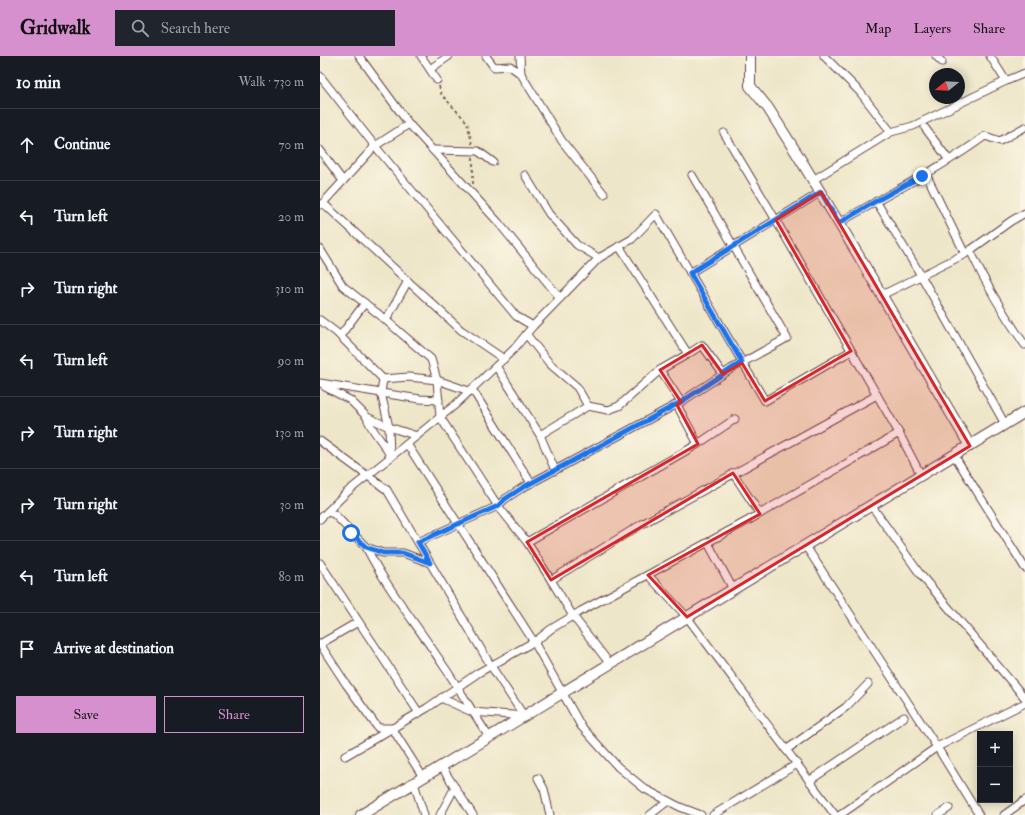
<!DOCTYPE html>
<meta charset="utf-8">
<style>
body{margin:0;font-family:"IM FELL Double Pica",serif;background:#20242c;color:#f1f3f6}
.controls{position:absolute;right:12px;bottom:12px;display:grid;overflow:hidden;border-radius:0px;box-shadow:0 2px 10px #0003}
.controls button{width:36px;height:36px;display:grid;place-items:center;padding:0;border:0;border-bottom:1px solid #363941;background:#171b24;color:#f1f3f6;font:20px sans-serif}
.compass{position:absolute;left:609px;top:12px;width:36px;height:36px;border-radius:50%;background:#171b24;box-shadow:0 2px 10px #0003;rotate:252deg}
.stop{position:absolute;width:12px;height:12px;margin:-9px;border:3px solid #1a73e8;border-radius:50%;background:#fff}
.stop.end{background:#1a73e8;border-color:#fff;box-shadow:0 1px 4px #0008}
.list{margin:0;padding:0;list-style:none}
h2{display:flex;justify-content:space-between;align-items:center;height:52px;margin:0;padding:0 16px;font-size:17px}
h2 small{font-size:13px;font-weight:400;color:#9ea1a6}
.list li{display:grid;grid-template-columns:26px 1fr auto;gap:12px;align-items:center;box-sizing:border-box;height:72px;padding:0 16px;border-top:1px solid #363941}
.list b{display:block;font-size:15px;white-space:nowrap}
.list em{font-size:13px;font-style:normal;color:#9ea1a6}
.actions{display:flex;gap:8px;padding:12px 16px}
.actions a{flex:1;padding:9px 0;border:1px solid #d690ce;border-radius:0px;text-align:center;font-size:14px;color:#d690ce}
.actions .main{background:#d690ce;color:#111}
.icon{flex:none;width:22px;height:22px;fill:none;stroke:currentColor;stroke-width:2;stroke-linecap:round;stroke-linejoin:round}
.map{position:relative;flex:none;width:705px;height:759px;overflow:hidden}
header{display:flex;align-items:center;gap:24px;box-sizing:border-box;height:56px;padding:0 20px;background:#d690ce;color:#111}
header strong{font-size:19px}
nav{display:flex;gap:22px;margin-inline-start:auto;font-size:14px}
.search{width:280px;height:36px;background:#20242c;display:flex;align-items:center;gap:10px;box-sizing:border-box;padding:0 14px;border-radius:0px;color:#9ea1a6;font-size:15px}
main{display:flex}
aside{flex:1;background:#171b24}
.map>svg:first-child{display:block}
.lines{fill:none;stroke-linecap:round;stroke-linejoin:round}
.street-casing{stroke:#623d43;stroke-width:9}
.secondary-casing{stroke:#623d43;stroke-width:12}
.path{stroke:#623d43;stroke-width:1.5;stroke-dasharray:3 3;stroke-linecap:butt}
.street{stroke:#fff;stroke-width:7}
.secondary{stroke:#fff;stroke-width:10}
.route{stroke:#1a73e8;stroke-width:5}
.marked{fill:#d62828;fill-opacity:0.2;stroke:#d62828;stroke-width:3;stroke-linejoin:round}
</style>
<header>
<strong>Gridwalk</strong>
<div class="search"><svg class="icon" aria-label="search" viewBox="0 0 24 24"><circle cx="10" cy="10" r="6"/><path d="M15 15l6 6"/></svg>Search here</div>
<nav><a>Map</a><a>Layers</a><a>Share</a></nav>
</header>
<main>
<aside>
<h2>10 min<small>Walk · 730 m</small></h2>
<ul class="list">
<li><svg class="icon" aria-label="ahead" viewBox="0 0 24 24"><path d="M12 20V5M6 11l6-6 6 6"/></svg><div><b>Continue</b></div><em>70 m</em></li>
<li><svg class="icon" aria-label="left" viewBox="0 0 24 24"><path d="M17 20v-9H6M10 6l-5 5 5 5"/></svg><div><b>Turn left</b></div><em>20 m</em></li>
<li><svg class="icon" aria-label="right" viewBox="0 0 24 24"><path d="M7 20v-9h11M14 6l5 5-5 5"/></svg><div><b>Turn right</b></div><em>310 m</em></li>
<li><svg class="icon" aria-label="left" viewBox="0 0 24 24"><path d="M17 20v-9H6M10 6l-5 5 5 5"/></svg><div><b>Turn left</b></div><em>90 m</em></li>
<li><svg class="icon" aria-label="right" viewBox="0 0 24 24"><path d="M7 20v-9h11M14 6l5 5-5 5"/></svg><div><b>Turn right</b></div><em>130 m</em></li>
<li><svg class="icon" aria-label="right" viewBox="0 0 24 24"><path d="M7 20v-9h11M14 6l5 5-5 5"/></svg><div><b>Turn right</b></div><em>30 m</em></li>
<li><svg class="icon" aria-label="left" viewBox="0 0 24 24"><path d="M17 20v-9H6M10 6l-5 5 5 5"/></svg><div><b>Turn left</b></div><em>80 m</em></li>
<li><svg class="icon" aria-label="arrive" viewBox="0 0 24 24"><path d="M6 21V4h12l-3 4 3 4H6"/></svg><div><b>Arrive at destination</b></div></li>
</ul>
<div class="actions"><a class="main">Save</a><a>Share</a></div>
</aside>
<div class="map">
<svg width="705" height="759" viewBox="0 0 705 759">
<rect width="100%" height="100%" fill="#fcf5e5"/>
<filter id="ink" filterUnits="userSpaceOnUse"><feTurbulence type="fractalNoise" baseFrequency=".025" numOctaves="2"/><feDisplacementMap in="SourceGraphic" scale="8" xChannelSelector="R" yChannelSelector="G"/><feConvolveMatrix kernelMatrix="1 2 1 2 8 2 1 2 1" color-interpolation-filters="sRGB"/></filter>
<filter id="wash" filterUnits="userSpaceOnUse"><feTurbulence type="fractalNoise" baseFrequency=".012" numOctaves="4" result="noise"/><feDisplacementMap in="SourceGraphic" scale="16" xChannelSelector="R" yChannelSelector="G"/><feGaussianBlur stdDeviation="0.9" result="paint"/><feColorMatrix in="noise" values="0 0 0 0 0 0 0 0 0 0 0 0 0 0 0 0 0 1.4 0 .05"/><feComposite in="paint" operator="in"/></filter>
<g filter="url(#wash)">
<rect width="100%" height="100%" fill="#ede6c8"/>
</g>
<g filter="url(#ink)">
<g class="lines">
<g class="street-casing">
<g id="street">
<polyline points="39,0 89,68"/>
<polyline points="101,0 117,24"/>
<polyline points="166,0 174,11 190,10 201,18 242,85 284,138"/>
<polyline points="200,0 201,18"/>
<polyline points="504,0 540,36 571,76"/>
<polyline points="616,0 622,6"/>
<polyline points="670,0 686,25"/>
<polyline points="110,13 129,0"/>
<polyline points="0,20 55,90 196,260 213,270"/>
<polyline points="605,72 629,104"/>
<polyline points="404,77 450,154 579,377"/>
<polyline points="0,94 23,125"/>
<polyline points="113,94 158,95 173,106"/>
<polyline points="606,118 645,198"/>
<polyline points="205,119 229,158 257,189 279,202"/>
<polyline points="493,124 571,76 593,70 686,25 705,17"/>
<polyline points="556,145 599,216 685,368"/>
<polyline points="3,147 55,90 89,68 178,166 240,242"/>
<polyline points="0,149 3,147 141,274 184,303"/>
<path d="M519,167C567,138 619,114 665,80L680,85L705,71"/>
<polyline points="299,190 368,298 382,289 403,318"/>
<polyline points="0,193 23,230 61,260 111,303 117,324 149,335"/>
<path d="M650,194C665,227 684,259 705,289"/>
<polyline points="370,217 501,136"/>
<polyline points="562,239 645,198 691,165 705,157"/>
<polyline points="0,264 17,277 63,323 89,321 117,324 120,361 178,450 207,486"/>
<polyline points="66,264 88,225"/>
<polyline points="206,278 230,308 257,331 268,350"/>
<polyline points="20,280 45,247"/>
<polyline points="176,310 220,379 268,350 288,354 299,350 340,314"/>
<polyline points="63,323 61,337 100,343 119,344"/>
<polyline points="0,327 61,337 69,371 70,402"/>
<polyline points="5,331 30,344 47,361 69,371 97,380"/>
<polyline points="152,333 211,427"/>
<polyline points="361,346 340,314 368,298"/>
<polyline points="357,349 378,388 415,363"/>
<path d="M47,361C49,372 63,385 69,398"/>
<polyline points="220,379 235,414"/>
<polyline points="0,385 67,434 171,610 204,660"/>
<polyline points="87,388 214,586 261,670 298,711 325,733 360,751 381,759"/>
<polyline points="634,399 705,512"/>
<polyline points="413,417 440,458"/>
<polyline points="551,449 600,518 705,642"/>
<polyline points="7,456 14,458 46,491 63,497 83,497 110,507"/>
<polyline points="0,463 26,437 135,349 194,293 213,270 279,202 312,183 336,158 445,345 531,295"/>
<polyline points="98,486 178,450 185,443 202,432 361,346 411,313 467,282 372,119"/>
<polyline points="388,487 413,533"/>
<polyline points="485,489 617,691 705,647"/>
<path d="M46,491C67,533 98,570 123,609C139,632 153,657 169,681"/>
<polyline points="0,507 99,657"/>
<polyline points="328,519 367,561 515,759"/>
<polyline points="231,524 207,486 378,388"/>
<polyline points="0,588 26,628 58,672 72,672 103,721"/>
<polyline points="0,588 38,566"/>
<polyline points="290,608 253,560 231,524 322,468 557,339"/>
<polyline points="121,642 152,656 204,660"/>
<polyline points="466,694 526,651 548,628"/>
<polyline points="25,700 107,652 158,617 217,584 231,573 261,555 429,464 579,377 601,419"/>
<polyline points="121,710 153,759"/>
<polyline points="218,722 224,733 230,759"/>
<polyline points="489,725 584,661"/>
<polyline points="94,727 104,759"/>
<polyline points="120,759 135,731"/>
<polyline points="330,759 348,745"/>
<polyline points="393,759 477,708"/>
<polyline points="520,759 617,691 659,759"/>
<polyline points="618,759 629,752"/>
<polyline points="684,759 705,744"/>
</g>
</g>
<g class="secondary-casing">
<g id="secondary">
<polyline points="430,0 430,30 448,52 479,101 537,197 650,390"/>
<polyline points="41,759 705,356"/>
</g>
</g>
<g class="path">
<polyline points="119,30 121,38 147,66 152,88"/>
<polyline points="153,128 153,101"/>
</g>
<use href="#street" class="street"/>
<use href="#secondary" class="secondary"/>
</g>
</g>
<g class="lines" filter="url(#ink)">
<polyline class="route" points="31,477 46,491 63,497 83,497 110,507 98,486 178,450 185,443 202,432 361,346 411,313 422,306 370,217 501,136 519,167 556,145 602,120"/>
</g>
<path class="marked" d="M501,136L650,390L367,561L328,519L440,458L413,417L231,524L207,486L378,388L357,349L361,346L340,314L382,289L403,318L422,307L445,345L531,295L456,164Z"/>
</svg>
<div class="controls">
<button>+</button>
<button>−</button>
</div>
<svg class="compass" viewBox="-18 -18 36 36"><path d="M0-13l5 13h-10z" fill="#e53935"/><path d="M0 13l5-13h-10z" fill="#9ea1a6"/></svg>
<div class="stop" style="left:31px;top:477px"></div>
<div class="stop end" style="left:602px;top:120px"></div>
</div>
</main>
